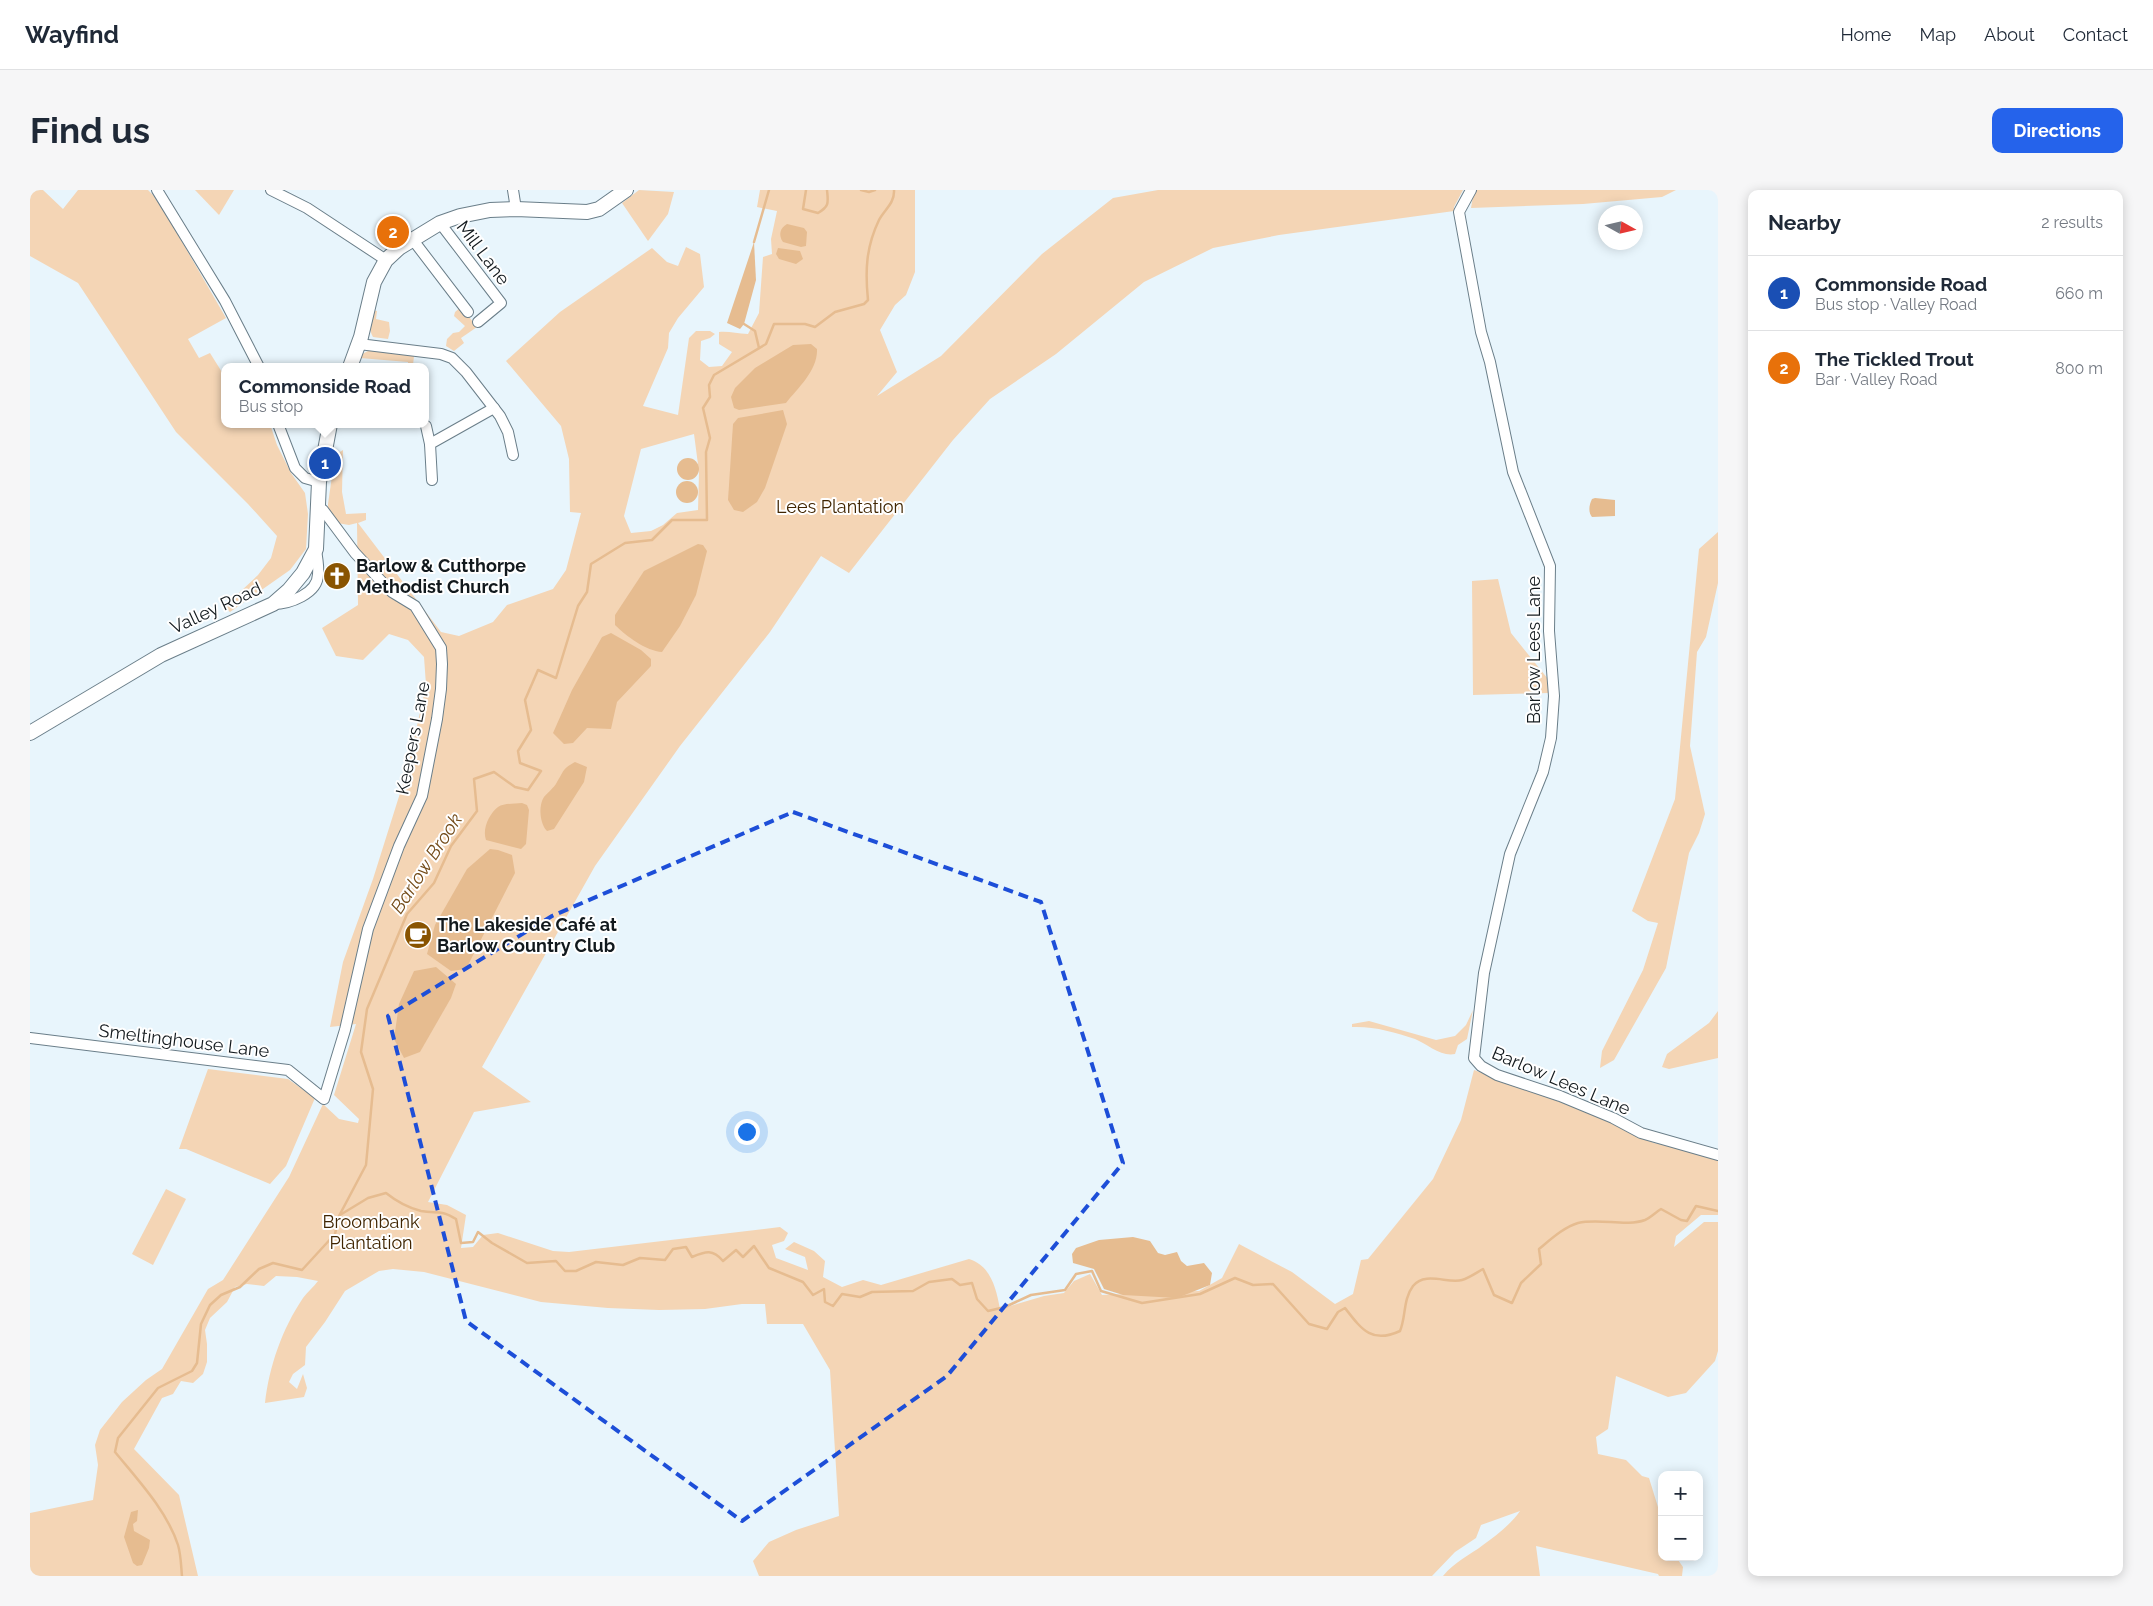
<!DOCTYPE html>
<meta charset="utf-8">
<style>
body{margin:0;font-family:Raleway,sans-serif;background:#f6f6f7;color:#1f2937}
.controls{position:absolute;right:15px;bottom:15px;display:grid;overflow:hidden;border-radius:10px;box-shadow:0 2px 12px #0003}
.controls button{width:45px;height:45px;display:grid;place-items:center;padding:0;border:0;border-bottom:1px solid #e0e1e3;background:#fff;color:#1f2937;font:25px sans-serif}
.compass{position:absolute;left:1568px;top:15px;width:45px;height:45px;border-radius:50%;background:#fff;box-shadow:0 2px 12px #0003;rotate:98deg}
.you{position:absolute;left:716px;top:941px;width:18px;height:18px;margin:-12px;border:4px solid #fff;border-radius:50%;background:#1a73e8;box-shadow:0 0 0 8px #1a73e833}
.badge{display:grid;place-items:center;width:32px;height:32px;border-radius:50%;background:#2563eb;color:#fff;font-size:16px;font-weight:700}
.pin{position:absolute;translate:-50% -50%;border:2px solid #fff;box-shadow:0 1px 5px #0006}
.popup{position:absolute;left:191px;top:173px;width:208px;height:65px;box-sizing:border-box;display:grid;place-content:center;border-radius:10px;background:#fff;filter:drop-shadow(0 1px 4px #0005);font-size:16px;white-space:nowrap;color:#747a83}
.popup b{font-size:19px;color:#1f2937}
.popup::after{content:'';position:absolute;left:50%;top:100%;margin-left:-10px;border:10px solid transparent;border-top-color:#fff}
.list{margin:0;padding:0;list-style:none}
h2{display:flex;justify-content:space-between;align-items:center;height:65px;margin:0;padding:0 20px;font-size:21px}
h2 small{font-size:16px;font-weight:400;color:#747a83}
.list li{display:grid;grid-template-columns:32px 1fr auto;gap:15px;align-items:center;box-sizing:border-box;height:75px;padding:0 20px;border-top:1px solid #e0e1e3}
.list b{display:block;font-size:19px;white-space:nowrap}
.list p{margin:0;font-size:16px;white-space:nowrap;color:#747a83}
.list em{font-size:16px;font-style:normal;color:#747a83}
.map{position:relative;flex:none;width:1688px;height:1386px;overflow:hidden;border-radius:10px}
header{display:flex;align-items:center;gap:30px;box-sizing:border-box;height:70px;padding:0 25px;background:#fff;border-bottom:1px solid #e0e1e3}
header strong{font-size:24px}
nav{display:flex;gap:28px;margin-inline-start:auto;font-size:18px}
.intro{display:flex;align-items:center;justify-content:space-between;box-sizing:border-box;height:120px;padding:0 30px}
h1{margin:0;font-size:35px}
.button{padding:12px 22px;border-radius:10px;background:#2563eb;color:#fff;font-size:18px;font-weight:700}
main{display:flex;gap:30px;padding:0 30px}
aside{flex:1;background:#fff;border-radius:10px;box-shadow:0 2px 12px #0003}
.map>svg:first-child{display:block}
.green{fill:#f4d5b5;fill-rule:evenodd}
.water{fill:#e6bc90}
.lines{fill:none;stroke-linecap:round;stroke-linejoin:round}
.stream{stroke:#e6bc90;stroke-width:2.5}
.minor-casing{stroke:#6a7e89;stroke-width:12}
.major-casing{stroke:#6a7e89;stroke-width:16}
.minor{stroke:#fff;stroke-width:10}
.major{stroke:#fff;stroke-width:14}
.marked{fill:none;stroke:#1d4ed8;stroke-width:4;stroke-dasharray:10 6;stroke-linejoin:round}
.labels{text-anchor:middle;stroke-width:4;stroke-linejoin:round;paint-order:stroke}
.street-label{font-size:18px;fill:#12191d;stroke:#fff}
.park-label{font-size:18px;fill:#402501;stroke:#fff}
.poi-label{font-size:18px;font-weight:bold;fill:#12191d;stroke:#fff;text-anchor:start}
.water-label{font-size:19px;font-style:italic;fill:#744c19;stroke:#fff}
</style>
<header>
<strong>Wayfind</strong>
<nav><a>Home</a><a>Map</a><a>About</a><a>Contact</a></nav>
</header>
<div class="intro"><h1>Find us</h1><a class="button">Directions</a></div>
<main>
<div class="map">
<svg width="1688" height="1386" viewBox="0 0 1688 1386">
<rect width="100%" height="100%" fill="#e8f5fc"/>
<g class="green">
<polygon points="0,0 13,0 33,19 48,0 118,0 123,5 136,24 196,128 158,149 169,168 180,163 195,187 195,234 240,234 247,255 261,283 275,303 278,324 276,359 260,380 200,422 194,417 228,385 241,368 247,346 218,314 146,242 48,93 0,66"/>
<polygon points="165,0 204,0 189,25"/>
<polygon points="609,0 644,2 638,24 618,51 592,13"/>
<path d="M730,0H885V82L876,105L865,115L850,140L867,182L847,206L911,166L1012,64L1083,8L1128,0H1433L1424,17V21L1249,45L1183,58L1114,92L1026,164L960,209L923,250L819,383L791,366L740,442L650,556L565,676L452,877L501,912L444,922L398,1012L417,1015L436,1025L431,1058L443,1057L453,1045L468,1043L523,1061L539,1062L750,1037L758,1043L754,1051L742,1055L746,1068L778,1080L775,1067L755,1059L764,1052L784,1061L795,1071L793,1087L812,1097L833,1090L851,1095L939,1069C961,1076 966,1098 970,1119L1014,1106L1034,1103L1044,1091L1060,1084L1072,1105L1169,1101L1192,1088L1209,1054L1262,1082L1305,1114L1323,1104L1331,1070L1338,1069L1403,989L1431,930L1444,880L1581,931L1604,945L1624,953L1656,959L1688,969V1025H1671L1646,1046L1644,1057L1674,1032H1688V1161L1685,1171L1656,1203L1638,1207L1586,1186L1578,1239L1566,1247L1568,1264L1596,1270L1612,1286L1619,1288L1632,1330V1367H1646L1653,1377L1652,1386H1629L1628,1384L1506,1356L1510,1386H1413C1424,1372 1440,1365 1453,1355C1466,1346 1482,1333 1490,1321L1451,1335L1446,1348L1425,1362L1402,1386H729L723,1371L739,1352L766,1340L809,1326L800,1180L773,1134H737L735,1114H712L675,1119L629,1120L578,1118L511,1112L394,1082L363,1079L349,1081L315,1101L295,1132L276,1157L275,1175L263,1184L259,1192L267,1199L273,1184L277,1198L274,1207L235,1213C239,1177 252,1139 273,1108C277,1102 284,1097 288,1091L267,1087L246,1086L234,1096L217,1094L205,1097L197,1112L180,1128L175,1140L177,1154V1172L173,1184L163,1193L151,1191L143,1204L132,1208L104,1259L149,1305L168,1386H0V1323L63,1310L68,1275L65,1255L70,1240L92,1212L116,1190L132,1179L178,1099L193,1090L259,987L293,914L309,929L328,933L329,929L304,905L326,834L300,837L313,772L343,689L377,581L396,495L394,467L378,450L359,444L333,470L306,466L292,438L328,415L327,333L319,335L307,333L298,318V314L305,265L313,260L312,302L316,324L336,323V330L328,333L411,442L429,446L463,432L477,415L523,399L536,380L551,323L540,322L539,269L531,236L476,171L530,122L622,58L637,72L648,76L656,57L670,64L674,97L648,128L639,143L638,158L613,216L648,225L659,148L666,141H680L685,144L680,148L671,151L670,170L679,177L692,176L702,162L689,154V142C699,141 707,144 718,144L729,123L733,67L742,64L741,49L747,21L727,17ZM664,244L669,282L668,320L647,323L633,335L621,341L601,343L594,326L611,259Z"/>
<polygon points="1447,0 1646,0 1632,7 1553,14 1441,18 1443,6"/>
<polygon points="431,117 447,137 431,148 434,153 424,161 416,156 417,149 423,143 429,142 435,136 424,126 425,122"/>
<path d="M343,120L347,121L346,129L359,132L360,141L358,149L343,147C338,139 342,129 343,120Z"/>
<polygon points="340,160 384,166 383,175 378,177 378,172 330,168 332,164"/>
<polygon points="1688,342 1688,393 1676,447 1667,462 1660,556 1675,624 1669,643 1659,663 1636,778 1584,870 1570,878 1572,861 1613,780 1628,733 1618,731 1602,721 1645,609 1669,359"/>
<polygon points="1468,389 1481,443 1518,489 1518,503 1443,505 1442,391"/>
<path d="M1443,820L1437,849L1428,855L1425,864C1411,867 1397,854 1385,849C1365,842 1343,836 1322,837V834L1339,831L1406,850L1425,846L1436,835Z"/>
<polygon points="1688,821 1688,868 1639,879 1632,877 1637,864 1679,833"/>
<polygon points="178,879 258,889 285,908 256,976 240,994 156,959 149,959"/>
<polygon points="136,999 156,1009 123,1075 102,1064"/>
</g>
<g class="water">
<path d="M757,34L774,38L777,42L776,56L771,57L753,52C748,45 750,38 757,34Z"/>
<polygon points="724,52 726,90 714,134 710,139 697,133"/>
<polygon points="748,58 770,61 773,69 766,74 749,69 746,64"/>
<path d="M781,154L787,159C788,180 768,198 756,213L709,220L704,218L701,207L705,198L725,178L763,155Z"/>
<polygon points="753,220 757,234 735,298 727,312 713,322 704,320 698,310 703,234 708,228"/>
<circle cx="658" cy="279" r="11"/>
<circle cx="657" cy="302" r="11"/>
<path d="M1565,308L1585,310V326L1562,327C1558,322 1559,315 1562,309Z"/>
<path d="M668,354L673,355L677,361L666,405L650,436L632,462C616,461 596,446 585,435V425L614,381Z"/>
<polygon points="581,443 611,460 621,469 621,476 587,512 581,539 557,538 543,553 534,554 523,543 542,500 572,447"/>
<path d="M545,572L557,577L554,592L524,639L517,641C510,634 508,616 514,607C518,602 524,598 527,592C534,581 532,579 545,572Z"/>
<path d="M492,613L497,615L499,620L496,654L491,659L456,650C452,639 459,624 468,617C474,613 484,614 492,613Z"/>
<polygon points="460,659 468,660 482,665 485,683 436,779 421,781 397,764 405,735 437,679"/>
<polygon points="406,777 426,794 421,808 390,862 374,868 364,849 369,814 384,781"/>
<polygon points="1103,1047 1120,1051 1128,1063 1135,1065 1147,1062 1151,1071 1157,1076 1174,1073 1182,1083 1180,1095 1147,1108 1093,1105 1074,1099 1064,1079 1043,1073 1042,1064 1046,1058 1069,1050"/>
<polygon points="108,1320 107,1331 103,1334 104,1341 120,1350 119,1358 112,1375 107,1376 103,1373 94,1347 101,1322"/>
</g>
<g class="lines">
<g class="stream">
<path d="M776,0L773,19L788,23C800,16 798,12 797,0"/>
<polyline points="831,0 839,2 845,0"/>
<polyline points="724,52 739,0"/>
<polyline points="714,134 725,141 729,158"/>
<path d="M310,1025L338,1008L356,1003C366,1011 379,1018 391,1021C407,1024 410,1019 426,1029L431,1053L443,1052L448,1042L462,1053L497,1073L526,1071L535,1081H546L566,1072L593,1075L610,1068L635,1070L643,1059L656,1057L662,1067C676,1061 683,1059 693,1071L706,1060L713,1067L724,1056L739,1078L773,1092L783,1105L794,1099L795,1112L803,1116L812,1104L830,1107L842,1102L883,1101L899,1092L922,1089L930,1095L942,1093L947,1109L958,1121L975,1117L1001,1105L1035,1100L1046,1084L1062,1081L1071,1101L1112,1113L1170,1104L1205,1088L1223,1095L1243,1094L1279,1134L1297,1139L1308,1122L1315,1118C1332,1140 1342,1154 1370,1141C1376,1127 1373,1109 1383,1096C1395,1081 1418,1094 1432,1090C1439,1088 1446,1083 1453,1079L1464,1105L1482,1113L1491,1093L1511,1074L1509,1059C1520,1050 1534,1037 1548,1033C1570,1028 1596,1037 1615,1030C1620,1028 1626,1022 1631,1019L1651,1030L1657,1031L1666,1016L1688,1021"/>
<path d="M152,1386C151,1376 151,1365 148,1355C137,1321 108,1290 85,1262L88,1248L128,1198L162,1181L167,1173L171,1134L180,1115L191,1105L210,1097L229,1079L243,1073L272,1080L305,1044L309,1026L336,975L343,899L331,862L337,819L377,724L404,693L421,656L447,621L444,589L464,582L485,597L498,600L511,581L490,573L488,561L501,540L495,510L508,480L526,488L548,416L557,402L561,374L595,353L622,350L642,330H677L676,262L680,248L673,218L680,207L679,195L684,185L736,154L744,134H775L785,137L805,122L834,114L838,110C835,81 836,57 849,30C854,20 865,13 864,0"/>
</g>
<g class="minor-casing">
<g id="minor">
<polyline points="127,0 195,111 229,177"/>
<polyline points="241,0 277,18 356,70"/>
<polyline points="483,0 486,19"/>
<polyline points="1441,0 1429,22 1451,142 1460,172 1483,282 1520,376 1519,441 1524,506 1521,548 1513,582 1480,664 1454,783 1444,868 1451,876 1467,885 1530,906 1583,928 1611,943 1688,965"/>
<polyline points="410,33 471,113 448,132"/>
<polyline points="383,50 438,122"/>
<polyline points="329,154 411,164 422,168 436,182 470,226 478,242 483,265"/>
<polyline points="248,234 265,278 275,288 289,292"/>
<polyline points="396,236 400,254"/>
<polyline points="402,290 400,254 464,218"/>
<path d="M243,414C259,414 288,404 288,384C289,376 287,367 286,360"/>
<polyline points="0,848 258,880 294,909 315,840 338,739 369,656 392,606 407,529 411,499 412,474 411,458 385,416 362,402 353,393 325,363 293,320 287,319"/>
</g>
</g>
<g class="major-casing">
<g id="major">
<polyline points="320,177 331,147 344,92 356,70 369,58 410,33 430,26 460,20 486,19 557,22 569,19 596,0"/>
<polyline points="0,543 131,465 243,414 259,400 273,383 286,359 289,292 300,234"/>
</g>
</g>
<use href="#minor" class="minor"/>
<use href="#major" class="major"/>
</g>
<path class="marked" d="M763,622L1011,712L1093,973L917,1186L712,1331L436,1131L358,826L522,726Z"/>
<defs>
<g id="church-disc" transform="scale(1.4375)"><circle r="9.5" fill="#895401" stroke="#fff"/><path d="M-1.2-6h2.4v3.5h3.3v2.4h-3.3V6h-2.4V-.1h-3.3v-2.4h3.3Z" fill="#fff"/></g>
<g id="cafe-disc" transform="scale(1.4375)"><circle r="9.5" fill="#895401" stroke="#fff"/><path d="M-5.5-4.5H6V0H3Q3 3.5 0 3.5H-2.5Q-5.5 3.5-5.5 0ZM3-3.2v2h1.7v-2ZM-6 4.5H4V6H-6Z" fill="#fff"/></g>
</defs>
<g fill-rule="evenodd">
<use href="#church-disc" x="307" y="386"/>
<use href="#cafe-disc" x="388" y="745"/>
</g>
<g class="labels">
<g class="street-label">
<text transform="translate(453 63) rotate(53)" y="6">Mill Lane</text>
<text transform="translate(186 418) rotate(-25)" y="6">Valley Road</text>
<text transform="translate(1504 460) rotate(-90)" y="6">Barlow Lees Lane</text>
<text transform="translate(383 548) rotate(-79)" y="6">Keepers Lane</text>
<text transform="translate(154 851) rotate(7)" y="6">Smeltinghouse Lane</text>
<text transform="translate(1531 891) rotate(23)" y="6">Barlow Lees Lane</text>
</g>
<g class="park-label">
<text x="810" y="323">Lees Plantation</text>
<text x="341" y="1038">Broombank<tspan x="341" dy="21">Plantation</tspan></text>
</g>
<g class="poi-label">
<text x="326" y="382">Barlow &amp; Cutthorpe<tspan x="326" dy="21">Methodist Church</tspan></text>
<text x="407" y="741">The Lakeside Café at<tspan x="407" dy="21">Barlow Country Club</tspan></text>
</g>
<g class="water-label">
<text transform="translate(396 673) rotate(-57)" y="7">Barlow Brook</text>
</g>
</g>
</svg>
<div class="controls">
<button>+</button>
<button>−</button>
</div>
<svg class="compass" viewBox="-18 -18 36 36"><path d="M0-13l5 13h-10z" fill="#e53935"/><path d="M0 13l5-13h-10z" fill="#747a83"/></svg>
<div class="you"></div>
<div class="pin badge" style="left:295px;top:273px;background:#1a4fb4">1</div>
<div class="popup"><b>Commonside Road</b>Bus stop</div>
<div class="pin badge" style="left:363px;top:42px;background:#e8710a">2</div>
</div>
<aside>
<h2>Nearby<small>2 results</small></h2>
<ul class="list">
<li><span class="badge" style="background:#1a4fb4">1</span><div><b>Commonside Road</b><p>Bus stop · Valley Road</p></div><em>660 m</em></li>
<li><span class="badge" style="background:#e8710a">2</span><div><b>The Tickled Trout</b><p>Bar · Valley Road</p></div><em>800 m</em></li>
</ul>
</aside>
</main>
